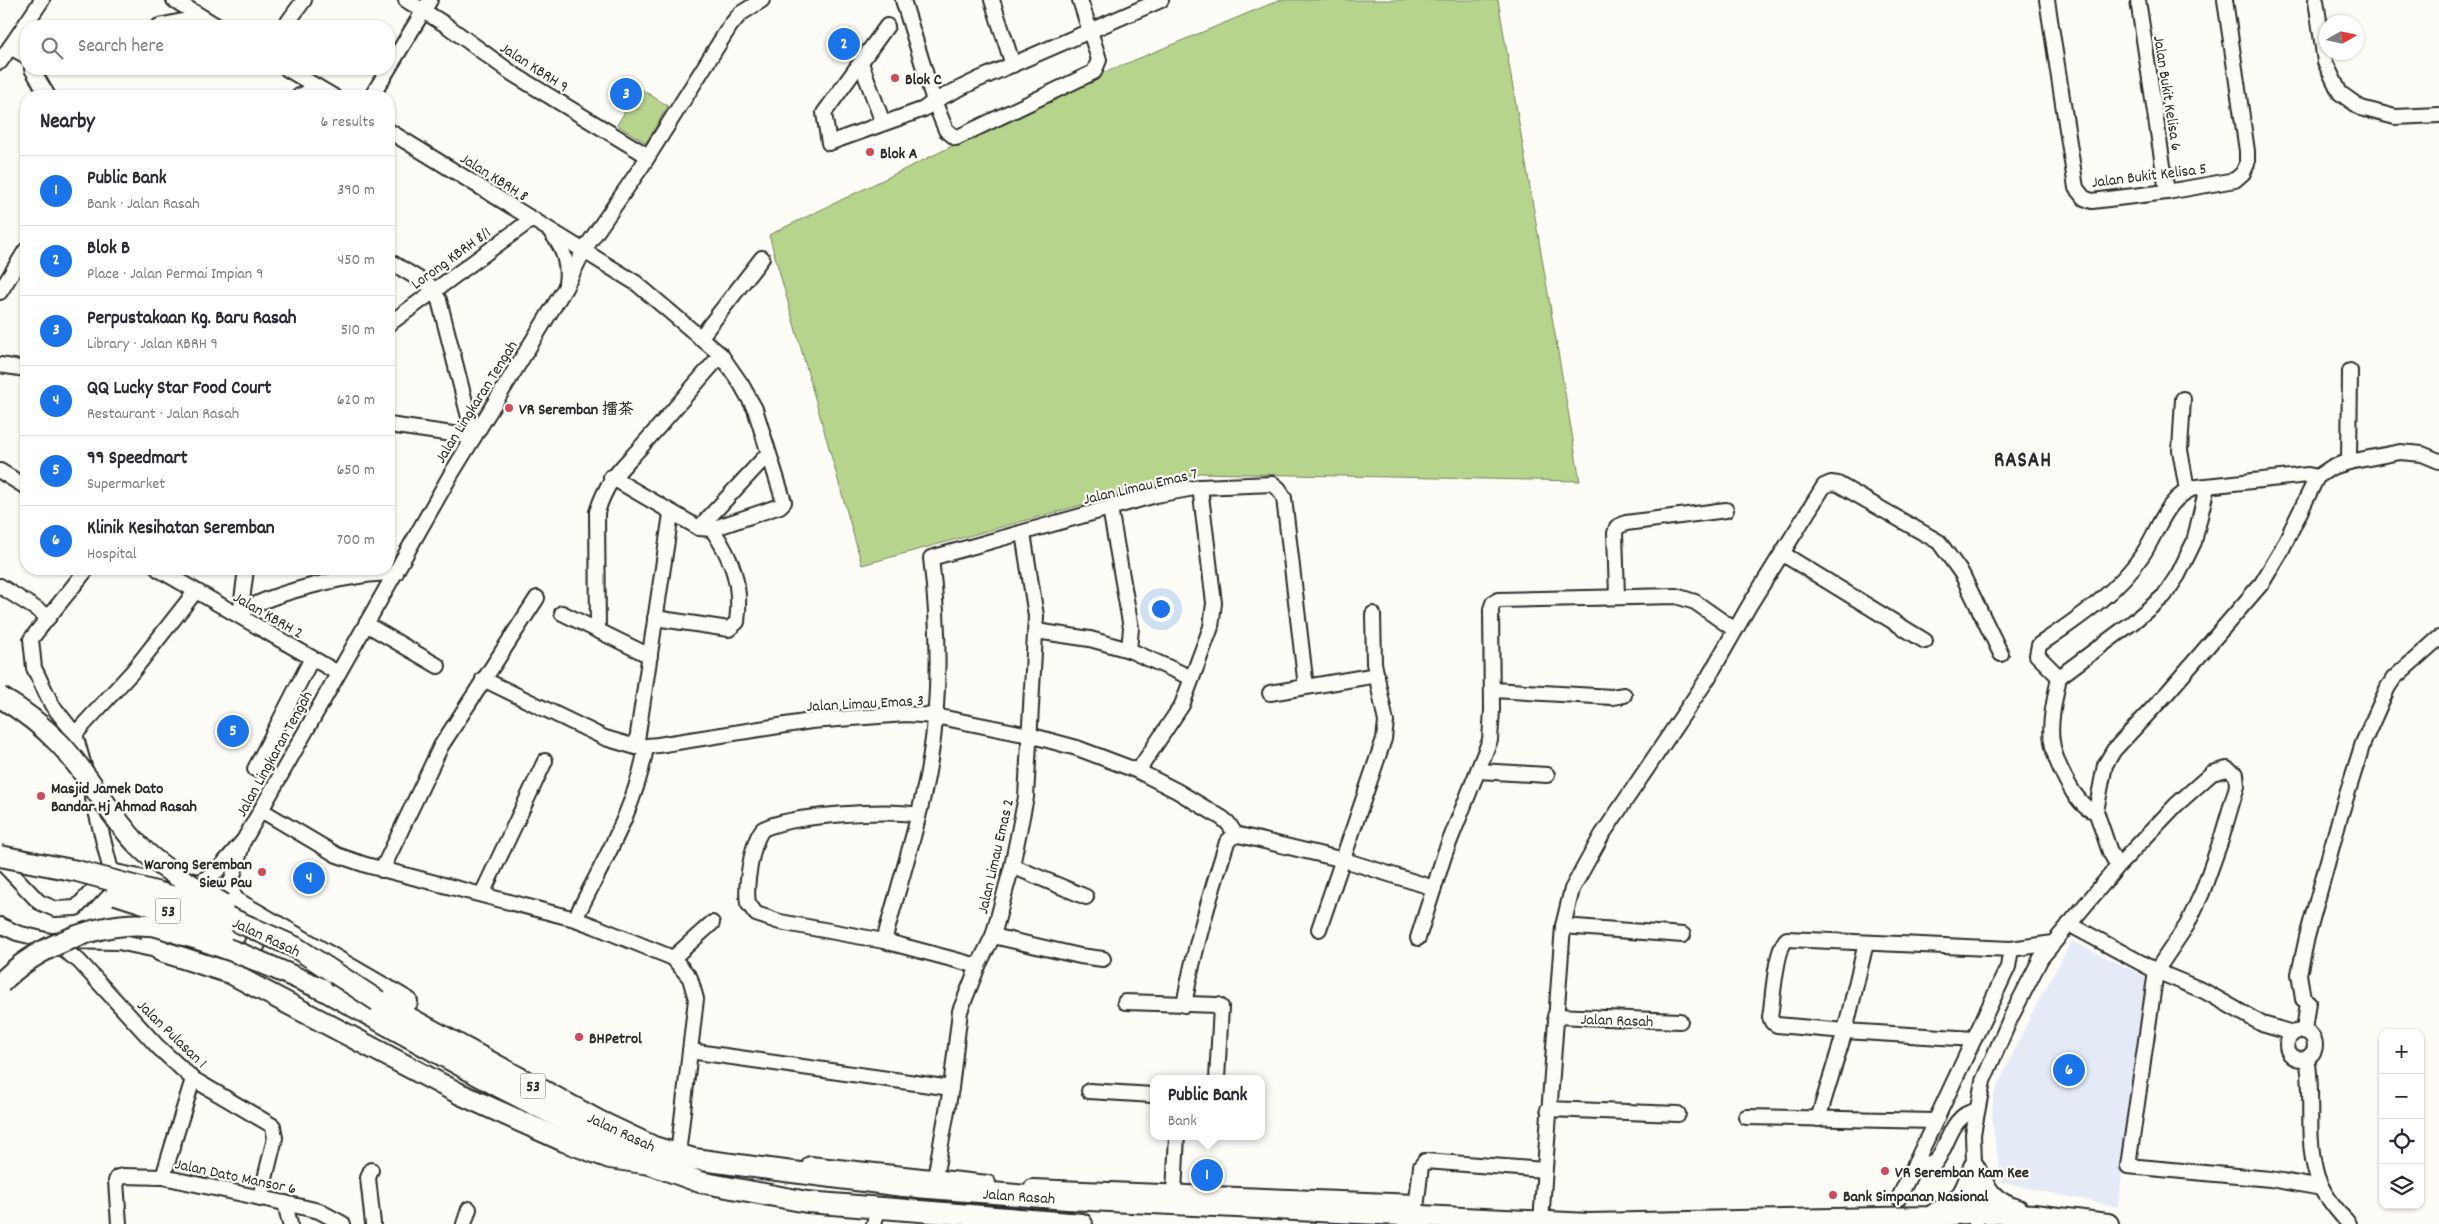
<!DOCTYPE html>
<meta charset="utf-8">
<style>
body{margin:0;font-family:Dekko,"LXGW WenKai TC",sans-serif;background:#f2f2f3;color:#2b2b33}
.controls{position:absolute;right:15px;bottom:15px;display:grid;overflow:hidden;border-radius:10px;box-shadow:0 1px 4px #0004}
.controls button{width:45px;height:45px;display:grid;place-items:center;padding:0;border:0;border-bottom:1px solid #e1e1e2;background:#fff;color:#2b2b33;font:25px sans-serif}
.compass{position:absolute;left:2319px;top:15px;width:45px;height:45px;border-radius:50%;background:#fff;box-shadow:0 1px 4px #0004;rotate:81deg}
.you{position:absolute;left:1160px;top:608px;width:18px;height:18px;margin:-12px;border:4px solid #fff;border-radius:50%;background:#1a73e8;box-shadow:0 0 0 8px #1a73e833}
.badge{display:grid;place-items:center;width:32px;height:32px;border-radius:50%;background:#1a73e8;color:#fff;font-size:16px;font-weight:700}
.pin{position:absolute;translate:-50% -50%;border:2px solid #fff;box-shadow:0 1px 5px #0006}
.popup{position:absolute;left:1150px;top:1075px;width:115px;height:65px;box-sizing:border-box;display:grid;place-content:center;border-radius:10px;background:#fff;filter:drop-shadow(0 1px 4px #0005);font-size:16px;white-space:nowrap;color:#7c7c81}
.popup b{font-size:19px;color:#2b2b33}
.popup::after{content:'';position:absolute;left:50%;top:100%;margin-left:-10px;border:10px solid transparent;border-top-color:#fff}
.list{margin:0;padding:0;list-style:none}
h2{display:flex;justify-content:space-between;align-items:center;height:65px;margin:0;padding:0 20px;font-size:21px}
h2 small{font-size:16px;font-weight:400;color:#7c7c81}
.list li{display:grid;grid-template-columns:32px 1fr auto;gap:15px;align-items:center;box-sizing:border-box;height:70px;padding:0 20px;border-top:1px solid #e1e1e2}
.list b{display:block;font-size:19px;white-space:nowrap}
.list p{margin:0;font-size:16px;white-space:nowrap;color:#7c7c81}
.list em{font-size:16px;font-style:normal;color:#7c7c81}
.icon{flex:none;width:28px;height:28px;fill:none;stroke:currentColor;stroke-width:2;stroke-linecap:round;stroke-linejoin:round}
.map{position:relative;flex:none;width:2439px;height:1224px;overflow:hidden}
.search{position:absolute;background:#fff;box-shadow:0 1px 4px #0004;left:20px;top:20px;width:375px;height:55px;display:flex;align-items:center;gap:12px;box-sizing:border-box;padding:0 18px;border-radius:20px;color:#7c7c81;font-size:19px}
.panel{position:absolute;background:#fff;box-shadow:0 1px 4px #0004;left:20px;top:90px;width:375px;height:485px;border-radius:20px}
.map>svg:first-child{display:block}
.built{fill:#e5ebf6}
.green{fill:#b7d48c;stroke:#71805c}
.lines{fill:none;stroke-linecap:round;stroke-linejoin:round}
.minor-casing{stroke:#2b2b2b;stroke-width:18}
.highway-casing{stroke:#2b2b2b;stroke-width:24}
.minor{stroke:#fdfcf7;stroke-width:14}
.highway{stroke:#fdfcf7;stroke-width:20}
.highway-bridge-casing{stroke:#2b2b2b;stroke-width:24;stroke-linecap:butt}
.highway-bridge{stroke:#fdfcf7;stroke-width:20}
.poi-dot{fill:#d1495b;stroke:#fdfcf7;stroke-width:2}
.labels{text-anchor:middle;stroke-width:4.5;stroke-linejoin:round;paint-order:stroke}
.shield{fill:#fdfcf7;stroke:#6a6a68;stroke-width:1}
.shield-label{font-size:15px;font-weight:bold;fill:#2b2b2b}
.street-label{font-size:16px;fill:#2b2b2b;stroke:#fdfcf7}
.poi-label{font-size:16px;font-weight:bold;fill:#2b2b2b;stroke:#fdfcf7;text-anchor:start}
.district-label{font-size:21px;font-weight:bold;letter-spacing:1px;fill:#2b2b2b;stroke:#fdfcf7}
</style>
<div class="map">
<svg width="2439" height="1224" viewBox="0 0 2439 1224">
<rect width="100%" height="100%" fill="#fdfcf7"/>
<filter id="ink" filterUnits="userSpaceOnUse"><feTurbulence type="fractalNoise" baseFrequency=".02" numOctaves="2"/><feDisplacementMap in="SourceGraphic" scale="10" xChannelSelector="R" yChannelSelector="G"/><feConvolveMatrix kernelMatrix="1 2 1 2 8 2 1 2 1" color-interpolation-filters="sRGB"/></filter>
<g filter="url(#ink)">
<polygon class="built" points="2072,941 2146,977 2118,1207 2002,1183 1992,1123 1993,1096 2033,1011"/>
<g class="green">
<polygon points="1280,0 1498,0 1580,481 1199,473 862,565 769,235 1101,74"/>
<polygon points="639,88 668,106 646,143 617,125"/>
</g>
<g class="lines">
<g class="minor-casing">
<g id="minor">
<polyline points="174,0 217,26"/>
<polyline points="406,0 446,25 513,74 648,156"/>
<polyline points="903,0 934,101 946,130 956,138 1094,72 1099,60 1097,53 1080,0"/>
<polyline points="992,0 1013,65"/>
<polyline points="2047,0 2076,188 2084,198 2092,201 2167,192 2235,180 2243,173 2247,164 2247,151 2225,0"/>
<polyline points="2138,0 2167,192"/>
<polyline points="2316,0 2325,62 2340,93 2361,108 2395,117 2439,115"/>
<polyline points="159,26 201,17"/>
<polyline points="285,26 304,0"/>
<polyline points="887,26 824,113 829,143 924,109 934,101 977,80 1161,0"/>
<polyline points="10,47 26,56"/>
<polyline points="0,62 42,0"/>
<polyline points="861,63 883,123"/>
<polyline points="32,69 48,96"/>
<polyline points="287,69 333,96"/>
<polyline points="299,96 319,88 318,95"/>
<polyline points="372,96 430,0"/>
<polyline points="389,131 636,283 721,355 741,384 755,409 784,502 780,506 712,529 699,528 611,477"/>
<path d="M552,234C564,249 569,264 566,283"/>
<polyline points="389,261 429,285 439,300 474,437 389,425"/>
<polyline points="0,292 26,250"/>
<polyline points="389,324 528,222 534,220"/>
<polyline points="700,338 762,258"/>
<polyline points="0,365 26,369"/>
<polyline points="2183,399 2180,450 2187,490"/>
<polyline points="2349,462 2350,371"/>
<polyline points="0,471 26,487"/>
<polyline points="1110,508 1131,628 1129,650"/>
<polyline points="699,528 768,454"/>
<polyline points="1783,554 1925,641"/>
<polyline points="158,569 338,673"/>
<polyline points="0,586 49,617"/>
<polyline points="1617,596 1615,533 1617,527 1626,523 1726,510"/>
<path d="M242,611C278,591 354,573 396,573"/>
<polyline points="562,613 650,656"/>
<polyline points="240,616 246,569"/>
<path d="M655,618L729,629L737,622C742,585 733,560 712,529"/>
<polyline points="366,624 438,666"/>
<path d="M598,631L597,512C609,475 623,468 647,440C672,412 696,383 721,355"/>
<polyline points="1036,631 1090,639 1129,650 1192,678"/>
<path d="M2059,677L2037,655L2039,645C2077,619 2117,593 2143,554C2159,530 2166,496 2197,487L2308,475L2317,477"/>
<polyline points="483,679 605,738 636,747 658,745 811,721 906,714 935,716 1029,735 1077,748 1138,771 1177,791 1222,818 1228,823 1236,835"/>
<polyline points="1493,690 1612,697 1624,695"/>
<polyline points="1270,693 1377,675"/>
<polyline points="75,734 133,671 195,592"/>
<polyline points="636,747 671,514"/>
<polyline points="255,769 312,658"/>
<polyline points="85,770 75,734 52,705 34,668 31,639 87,569"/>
<polyline points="1138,771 1182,705 1211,627 1214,603 1200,487"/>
<polyline points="1479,771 1547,775"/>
<polyline points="91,791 111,871"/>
<polyline points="261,810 337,855 366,865 575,919 594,926 673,958 690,978 696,999 679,1146"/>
<path d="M2096,811C2086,811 2079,800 2073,792C2044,745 2049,728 2059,677L2133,622L2164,596L2178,575L2194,542L2207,487"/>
<path d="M918,815C886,809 792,815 763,829C752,841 745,886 748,903L756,914L780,922L884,941L978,966"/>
<polyline points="0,861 39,902 55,909 76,908 111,871 168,883"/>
<polyline points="1012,866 1086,897"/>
<polyline points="2118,866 2110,852 2096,811 2105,765 2114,750 2168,692 2262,583 2280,553 2317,477 2332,467 2349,462 2400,452 2422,454 2439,461"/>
<polyline points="382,870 441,746 537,598"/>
<polyline points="197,884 217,871 244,840 450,476 565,288 584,250 642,166 730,26 740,14 762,0"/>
<polyline points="482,894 545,761"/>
<polyline points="237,903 230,886 242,845"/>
<path d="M575,919C602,864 636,808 646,747"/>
<polyline points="2069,924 2156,971 2204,991 2262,1024 2293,1033"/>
<polyline points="0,925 17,933 50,941 118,942 161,951"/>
<polyline points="1563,926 1683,935"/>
<polyline points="1319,929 1384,739 1386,722 1374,663 1373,614"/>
<polyline points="993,936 1080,956 1103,959"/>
<polyline points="1418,938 1445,853 1490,740 1492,710 1491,609 1493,603 1498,600 1676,596 1695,602 1735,630"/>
<polyline points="51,941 79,961 158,1047 193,1079 273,1126 275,1138 260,1199"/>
<path d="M884,941C900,881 920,821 930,760C941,693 939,624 931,558L1156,495L1200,487L1273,484L1279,489L1284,498L1306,687"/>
<polyline points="1866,943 1845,1031 1974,1039 2008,967 2011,949"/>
<polyline points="673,958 712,923"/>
<polyline points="1125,1002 1218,1005 1221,1007 1217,1079"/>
<path d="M1184,1005C1194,949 1210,896 1227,842L1232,837L1239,835L1344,860L1434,888"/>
<polyline points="1555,1016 1680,1021"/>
<circle cx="2301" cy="1045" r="14"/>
<polyline points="2304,1031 2308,1002 2303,999 2299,974 2307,937 2340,817 2363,743 2388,687 2394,678 2439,638"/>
<polyline points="690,1051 951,1088"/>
<path d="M2307,1058C2314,1094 2306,1133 2315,1169C2319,1190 2335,1208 2349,1224"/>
<polyline points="1089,1091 1153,1095"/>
<polyline points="1548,1109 1678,1114"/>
<polyline points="1746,1117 1935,1121"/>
<path d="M1818,1119L1845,1031L1777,1025L1772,1022L1770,1017C1773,1000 1775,949 1787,939L2011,949L2053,943"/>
<polyline points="810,1164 988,1183"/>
<path d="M1915,1164L1935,1163C1948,1147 1951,1114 1976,1111"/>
<polyline points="371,1170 368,1178 373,1224"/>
<polyline points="163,1177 193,1079"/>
<polyline points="935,1178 951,1088 960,1011 978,966 993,936 1012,866 1026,797 1036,616 1023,533"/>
<polyline points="1032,1187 1416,1202"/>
<polyline points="1174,1192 1177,1136"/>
<polyline points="1899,1198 1974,1039"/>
<polyline points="285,1203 290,1224"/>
<polyline points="1416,1209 1421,1166 1425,1161 1544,1170"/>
<polyline points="1541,1222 1563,926 1572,889 1602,835 1708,678 1749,606 1824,486 1831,483 1838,484 1939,542 1962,574 2001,654"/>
<polyline points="119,1224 116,1181 118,1177 123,1176 163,1177 285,1203 319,1211 343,1224"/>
<polyline points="464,1224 469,1209"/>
<polyline points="874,1224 878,1208"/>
<polyline points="1976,1224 1973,1134 1983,1081 2011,1017 2041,958 2118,866 2176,805 2212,773 2227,769 2236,774 2237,786 2221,840 2202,893 2187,925 2156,971 2128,1166 2270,1179 2322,1188"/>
</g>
</g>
<g class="highway-casing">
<g id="highway">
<path d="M236,968C253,955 258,940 261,919"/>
<polyline points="322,989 498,1086 650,1164 700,1182 807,1202 1082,1224"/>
<polyline points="378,1001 599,1121 654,1147 694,1159 777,1170 903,1186 1067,1199 1589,1224 1928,1217 1976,1212 2034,1215 2108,1224"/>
<path d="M407,1002L209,887C198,885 177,879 167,884C149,892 145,917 151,935C153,940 158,946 161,951L230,973L460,1094L564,1141L610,1158L650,1164"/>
<path d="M1974,1167C1986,1190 1992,1203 2018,1210"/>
<path d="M1936,1213C1962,1202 1965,1193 1974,1167"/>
</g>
</g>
<use href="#minor" class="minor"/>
<use href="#highway" class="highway"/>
<g class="highway-bridge-casing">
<g id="highway-bridge">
<path d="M0,697C22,710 42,725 60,744C89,775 109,815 139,846C163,870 195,887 223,904"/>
<polyline points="0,856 77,871 193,902 295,947 378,1001"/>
<polyline points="116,894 166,910 222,934"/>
<path d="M0,984C33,948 99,921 148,925C159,925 171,931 181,934C230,947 276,969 322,989"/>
</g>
</g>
<use href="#highway-bridge" class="highway-bridge"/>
</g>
</g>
<g class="poi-dot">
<circle cx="895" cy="78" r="5"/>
<circle cx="870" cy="152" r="5"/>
<circle cx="509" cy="408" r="5"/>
<circle cx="41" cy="796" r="5"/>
<circle cx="262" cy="872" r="5"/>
<circle cx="579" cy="1037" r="5"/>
<circle cx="1885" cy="1171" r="5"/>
<circle cx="1833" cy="1195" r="5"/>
</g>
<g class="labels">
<g class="shield">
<rect x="155.5" y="898.5" width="25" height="25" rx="4"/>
<rect x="520.5" y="1073.5" width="25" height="25" rx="4"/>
</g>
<g class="shield-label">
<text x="168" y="916">53</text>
<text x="533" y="1091">53</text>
</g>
<g class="street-label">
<text transform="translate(535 66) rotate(33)" y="6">Jalan KBRH 9</text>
<text transform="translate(2169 93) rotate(81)" y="6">Jalan Bukit Kelisa 6</text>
<text transform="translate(2149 174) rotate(-7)" y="6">Jalan Bukit Kelisa 5</text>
<text transform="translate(495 176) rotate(32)" y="6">Jalan KBRH 8</text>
<text transform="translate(450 257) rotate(-36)" y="6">Lorong KBRH 8/1</text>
<text transform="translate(475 401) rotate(-58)" y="6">Jalan Lingkaran Tengah</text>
<text transform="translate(1140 485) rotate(-13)" y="6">Jalan Limau Emas 7</text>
<text transform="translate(269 614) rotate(30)" y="6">Jalan KBRH 2</text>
<text transform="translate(865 702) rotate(-3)" y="6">Jalan Limau Emas 3</text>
<text transform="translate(273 753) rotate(-61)" y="6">Jalan Lingkaran Tengah</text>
<text transform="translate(994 856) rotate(-77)" y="6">Jalan Limau Emas 2</text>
<text transform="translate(267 936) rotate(25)" y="6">Jalan Rasah</text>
<text transform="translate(1617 1019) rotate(2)" y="6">Jalan Rasah</text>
<text transform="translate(173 1033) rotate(44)" y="6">Jalan Pulasan 1</text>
<text transform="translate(622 1131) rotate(25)" y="6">Jalan Rasah</text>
<text transform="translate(236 1175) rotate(12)" y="6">Jalan Dato Mansor 6</text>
<text transform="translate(1019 1195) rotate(4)" y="6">Jalan Rasah</text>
</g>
<g class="poi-label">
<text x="905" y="84">Blok C</text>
<text x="880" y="158">Blok A</text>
<text x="519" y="414">VR Seremban 擂茶</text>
<text x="51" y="793">Masjid Jamek Dato<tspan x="51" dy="18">Bandar Hj Ahmad Rasah</tspan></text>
<text x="252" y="869" text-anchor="end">Warong Seremban<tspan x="252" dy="18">Siew Pau</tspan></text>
<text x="589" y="1043">BHPetrol</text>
<text x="1895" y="1177">VR Seremban Kam Kee</text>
<text x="1843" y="1201">Bank Simpanan Nasional</text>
</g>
<g class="district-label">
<text x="2023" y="466">RASAH</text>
</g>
</g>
</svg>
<div class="controls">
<button>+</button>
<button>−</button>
<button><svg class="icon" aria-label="locate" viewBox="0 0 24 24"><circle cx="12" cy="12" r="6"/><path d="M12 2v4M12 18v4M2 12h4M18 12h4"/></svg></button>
<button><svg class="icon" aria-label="layers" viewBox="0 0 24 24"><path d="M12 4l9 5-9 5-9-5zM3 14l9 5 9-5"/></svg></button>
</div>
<svg class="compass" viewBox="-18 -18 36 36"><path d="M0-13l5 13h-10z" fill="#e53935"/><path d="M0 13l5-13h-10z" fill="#7c7c81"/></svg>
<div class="you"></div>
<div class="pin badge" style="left:1207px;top:1175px">1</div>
<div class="popup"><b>Public Bank</b>Bank</div>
<div class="pin badge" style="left:844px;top:44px">2</div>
<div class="pin badge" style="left:626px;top:94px">3</div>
<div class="pin badge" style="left:309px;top:878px">4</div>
<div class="pin badge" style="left:233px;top:731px">5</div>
<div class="pin badge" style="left:2069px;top:1070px">6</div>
<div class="search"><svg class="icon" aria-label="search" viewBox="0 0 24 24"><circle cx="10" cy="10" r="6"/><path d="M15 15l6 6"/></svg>Search here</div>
<section class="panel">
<h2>Nearby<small>6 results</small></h2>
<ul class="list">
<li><span class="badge">1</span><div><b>Public Bank</b><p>Bank · Jalan Rasah</p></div><em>390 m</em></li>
<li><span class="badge">2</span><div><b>Blok B</b><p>Place · Jalan Permai Impian 9</p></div><em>450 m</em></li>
<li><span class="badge">3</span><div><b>Perpustakaan Kg. Baru Rasah</b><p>Library · Jalan KBRH 9</p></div><em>510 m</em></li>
<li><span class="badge">4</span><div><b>QQ Lucky Star Food Court</b><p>Restaurant · Jalan Rasah</p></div><em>620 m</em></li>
<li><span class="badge">5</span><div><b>99 Speedmart</b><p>Supermarket</p></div><em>650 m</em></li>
<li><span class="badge">6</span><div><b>Klinik Kesihatan Seremban</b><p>Hospital</p></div><em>700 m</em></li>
</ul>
</section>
</div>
